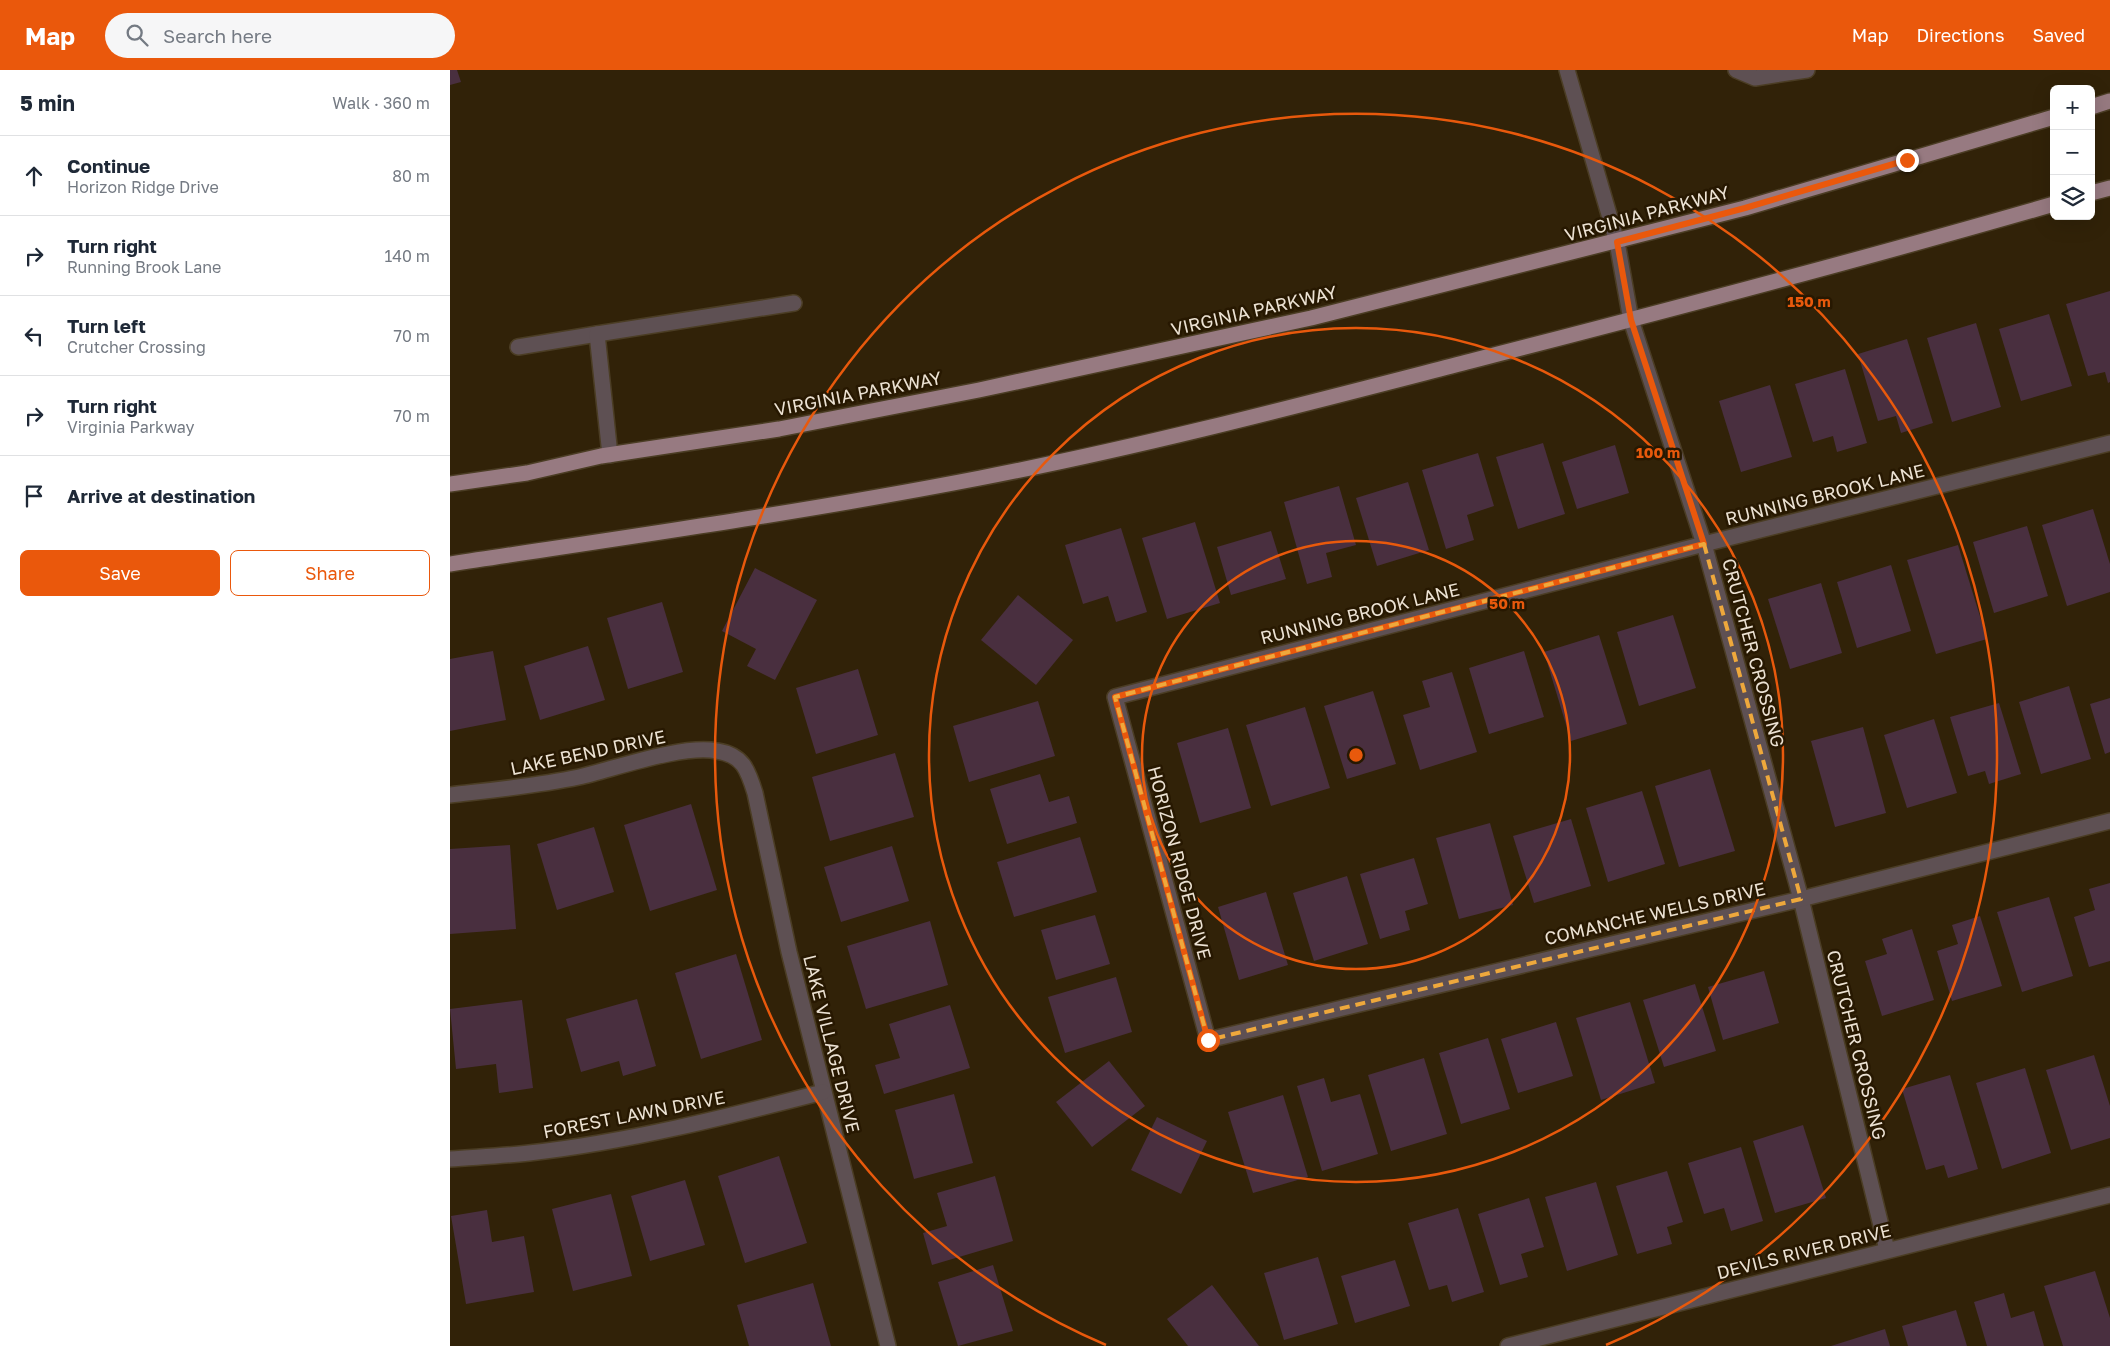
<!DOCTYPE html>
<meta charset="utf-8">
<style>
body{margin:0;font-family:"Golos Text",sans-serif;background:#f6f6f7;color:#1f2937}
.controls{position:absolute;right:15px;top:15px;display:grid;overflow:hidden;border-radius:8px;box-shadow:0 5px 20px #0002}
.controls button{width:45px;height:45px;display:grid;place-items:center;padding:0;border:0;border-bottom:1px solid #e0e1e3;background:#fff;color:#1f2937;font:25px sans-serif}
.stop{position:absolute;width:15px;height:15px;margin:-11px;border:4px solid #ea580c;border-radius:50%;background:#fff}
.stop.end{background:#ea580c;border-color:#fff;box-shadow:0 1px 5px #0008}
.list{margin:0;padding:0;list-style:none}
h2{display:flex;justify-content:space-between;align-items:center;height:65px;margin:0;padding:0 20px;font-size:21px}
h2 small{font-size:16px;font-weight:400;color:#747a83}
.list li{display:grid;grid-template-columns:32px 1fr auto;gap:15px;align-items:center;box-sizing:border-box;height:80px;padding:0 20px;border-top:1px solid #e0e1e3}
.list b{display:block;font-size:19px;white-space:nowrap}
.list p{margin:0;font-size:16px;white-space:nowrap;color:#747a83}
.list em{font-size:16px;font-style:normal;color:#747a83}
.actions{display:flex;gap:10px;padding:15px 20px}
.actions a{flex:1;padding:11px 0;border:1px solid #ea580c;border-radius:8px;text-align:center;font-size:18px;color:#ea580c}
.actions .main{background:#ea580c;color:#fff}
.icon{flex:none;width:28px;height:28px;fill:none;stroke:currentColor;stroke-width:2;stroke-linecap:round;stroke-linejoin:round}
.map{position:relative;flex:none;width:1660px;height:1276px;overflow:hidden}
header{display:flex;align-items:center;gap:30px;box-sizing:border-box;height:70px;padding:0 25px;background:#ea580c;color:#fff}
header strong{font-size:24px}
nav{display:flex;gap:28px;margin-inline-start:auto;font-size:18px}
.search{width:350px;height:45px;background:#f6f6f7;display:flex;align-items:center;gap:12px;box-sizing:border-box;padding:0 18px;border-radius:28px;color:#747a83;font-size:19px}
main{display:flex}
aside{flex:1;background:#fff}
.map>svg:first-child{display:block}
.building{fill:#492f3f}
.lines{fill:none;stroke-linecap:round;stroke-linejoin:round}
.minor-casing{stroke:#4b3d24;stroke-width:18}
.major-casing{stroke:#4b3d24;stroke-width:18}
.minor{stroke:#5e5053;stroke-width:15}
.major{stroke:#977a81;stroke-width:15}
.route{stroke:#ea580c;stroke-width:6}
.marked{fill:none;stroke:#eea83c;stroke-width:4;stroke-dasharray:10 6;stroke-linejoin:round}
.ring{fill:none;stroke:#e8590c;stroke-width:2.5}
.labels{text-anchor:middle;stroke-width:5;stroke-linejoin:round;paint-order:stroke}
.street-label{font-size:18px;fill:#ece2d3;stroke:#271801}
.centre{fill:#e8590c;stroke:#271801;stroke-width:2.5}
.ring-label{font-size:15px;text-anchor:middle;font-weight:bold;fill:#e8590c;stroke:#271801;stroke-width:5;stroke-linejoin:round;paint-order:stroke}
</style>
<header>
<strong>Map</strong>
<div class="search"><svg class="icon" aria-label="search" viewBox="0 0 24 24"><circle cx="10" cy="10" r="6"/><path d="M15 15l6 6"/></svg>Search here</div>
<nav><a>Map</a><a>Directions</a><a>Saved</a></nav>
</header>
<main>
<aside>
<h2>5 min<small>Walk · 360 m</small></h2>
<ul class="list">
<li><svg class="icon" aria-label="ahead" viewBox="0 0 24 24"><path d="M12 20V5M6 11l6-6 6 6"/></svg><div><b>Continue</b><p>Horizon Ridge Drive</p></div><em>80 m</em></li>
<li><svg class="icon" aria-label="right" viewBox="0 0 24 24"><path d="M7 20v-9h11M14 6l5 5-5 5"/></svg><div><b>Turn right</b><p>Running Brook Lane</p></div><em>140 m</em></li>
<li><svg class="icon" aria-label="left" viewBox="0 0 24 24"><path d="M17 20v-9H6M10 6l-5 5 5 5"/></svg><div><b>Turn left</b><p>Crutcher Crossing</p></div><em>70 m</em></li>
<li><svg class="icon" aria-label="right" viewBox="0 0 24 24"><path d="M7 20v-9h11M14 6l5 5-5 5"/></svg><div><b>Turn right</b><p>Virginia Parkway</p></div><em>70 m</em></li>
<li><svg class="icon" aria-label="arrive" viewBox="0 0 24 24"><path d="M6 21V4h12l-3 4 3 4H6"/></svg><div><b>Arrive at destination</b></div></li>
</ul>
<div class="actions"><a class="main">Save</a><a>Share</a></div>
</aside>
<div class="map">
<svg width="1660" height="1276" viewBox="0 0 1660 1276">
<rect width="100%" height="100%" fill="#312208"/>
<g class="building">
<polygon points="0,0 7,0 11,12 0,15"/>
<polygon points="1660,221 1660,312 1658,313 1655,302 1638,306 1616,234"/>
<polygon points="1599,244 1622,316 1571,331 1549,259"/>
<polygon points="1526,253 1551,337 1502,352 1477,268"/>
<polygon points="1457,269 1483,353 1451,363 1446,346 1428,351 1408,284"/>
<polygon points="1395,299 1417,373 1387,382 1383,366 1363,372 1345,314"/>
<polygon points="1320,315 1342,387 1291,402 1269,331"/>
<polygon points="1093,373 1115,444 1068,459 1046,387"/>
<polygon points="1165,375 1179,423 1127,439 1112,392"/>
<polygon points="1028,383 1044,436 1017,445 1024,470 996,479 972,400"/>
<polygon points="958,412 979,480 927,496 906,428"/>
<polygon points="889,416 906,475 876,483 882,507 857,514 834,432"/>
<polygon points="1643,439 1660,494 1660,522 1617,536 1592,455"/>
<polygon points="745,452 770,533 717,549 692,468"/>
<polygon points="1577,456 1598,526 1544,543 1523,472"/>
<polygon points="671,458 697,542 666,552 658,526 633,534 615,475"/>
<polygon points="821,461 836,509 781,525 767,477"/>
<polygon points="1508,475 1537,569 1486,584 1457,490"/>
<polygon points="1441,495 1461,561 1407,578 1387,512"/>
<polygon points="305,498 367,530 325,610 297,596 306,579 272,561"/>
<polygon points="1371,513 1392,583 1340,599 1318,529"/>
<polygon points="568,525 623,570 586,615 531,570"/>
<polygon points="212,532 233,602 178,619 157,548"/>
<polygon points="1223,545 1246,618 1189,636 1167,562"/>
<polygon points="1149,565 1177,654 1121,671 1094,582"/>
<polygon points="138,576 155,630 90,650 74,596"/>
<polygon points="43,581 56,650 0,661 0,589"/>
<polygon points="1074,581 1094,647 1039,664 1019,598"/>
<polygon points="408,599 428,665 366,684 346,618"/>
<polygon points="1002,602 1027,682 970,700 953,645 980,637 972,611"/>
<polygon points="1619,616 1641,689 1591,704 1569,632"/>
<polygon points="923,621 946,694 897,709 874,636"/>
<polygon points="1660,628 1660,682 1655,684 1640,634"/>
<polygon points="588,631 605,686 519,712 503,656"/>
<polygon points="1549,633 1571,704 1539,714 1535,701 1518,706 1500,647"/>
<polygon points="855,637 880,718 821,736 796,655"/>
<polygon points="1484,649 1507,723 1457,738 1434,665"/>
<polygon points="1413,657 1436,743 1385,757 1361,671"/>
<polygon points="778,658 801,738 750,753 727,673"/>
<polygon points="445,683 464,747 380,771 362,707"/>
<polygon points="1260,699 1285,781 1229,797 1205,716"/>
<polygon points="590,704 599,732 619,726 627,753 557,774 540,719"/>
<polygon points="1192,721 1215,794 1158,812 1136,738"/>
<polygon points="241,734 267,820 200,841 174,755"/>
<polygon points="1121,749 1141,816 1084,833 1063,766"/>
<polygon points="1040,753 1063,835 1009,849 986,768"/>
<polygon points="144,757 164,822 107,840 87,774"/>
<polygon points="630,767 647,822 564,847 547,792"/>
<polygon points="60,775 66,859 0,864 0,779"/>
<polygon points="442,776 459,831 391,852 374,797"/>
<polygon points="964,788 978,834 955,841 960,860 930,869 910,804"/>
<polygon points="897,806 918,874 864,891 843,823"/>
<polygon points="1660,813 1660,891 1639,897 1624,847 1645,840 1639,819"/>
<polygon points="816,822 838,895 789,910 768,837"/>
<polygon points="1599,827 1623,906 1572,922 1547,842"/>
<polygon points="645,845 660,894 606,910 591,860"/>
<polygon points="1530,846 1552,916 1502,931 1487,881 1508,874 1502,855"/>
<polygon points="480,851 498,915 416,939 397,876"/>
<polygon points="1462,859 1484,930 1432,946 1415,891 1437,884 1432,869"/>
<polygon points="286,884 312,970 251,989 225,903"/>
<polygon points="1314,901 1329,953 1273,970 1258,917"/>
<polygon points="666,907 682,962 615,983 598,927"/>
<polygon points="1245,914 1266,981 1214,997 1193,930"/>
<polygon points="187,929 206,996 173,1006 169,991 131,1002 116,949"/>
<polygon points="72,930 83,1018 49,1023 46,994 6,999 0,939"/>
<polygon points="1180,932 1205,1013 1151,1030 1126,948"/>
<polygon points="500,935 520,998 434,1024 425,995 450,988 439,954"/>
<polygon points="1106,952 1123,1006 1068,1023 1051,969"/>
<polygon points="1038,968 1060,1039 1011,1054 989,983"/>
<polygon points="1644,985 1660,1036 1660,1068 1621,1080 1596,1000"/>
<polygon points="974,988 997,1064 941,1081 918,1005"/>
<polygon points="659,991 695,1036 642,1077 606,1032"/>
<polygon points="1575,998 1601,1083 1552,1099 1526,1013"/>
<polygon points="1500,1005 1528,1099 1498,1108 1494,1095 1476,1100 1452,1019"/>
<polygon points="874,1008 881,1032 910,1024 928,1084 872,1101 847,1016"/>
<polygon points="504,1024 523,1093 464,1109 445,1040"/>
<polygon points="833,1025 858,1107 803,1123 778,1042"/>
<polygon points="707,1047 757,1071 731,1124 681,1100"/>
<polygon points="1353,1055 1376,1128 1325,1143 1303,1071"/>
<polygon points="1291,1077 1313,1151 1281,1161 1274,1138 1254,1144 1238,1093"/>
<polygon points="329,1086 357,1173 295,1193 268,1106"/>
<polygon points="1217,1101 1233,1152 1217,1157 1222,1174 1187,1184 1166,1116"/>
<polygon points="545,1106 563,1171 482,1195 473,1163 497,1156 487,1123"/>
<polygon points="235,1110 255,1175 200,1191 181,1126"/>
<polygon points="1146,1112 1168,1185 1117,1201 1095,1127"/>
<polygon points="161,1124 182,1206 123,1221 102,1139"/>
<polygon points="1079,1128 1094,1177 1071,1184 1078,1207 1050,1215 1028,1144"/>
<polygon points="1008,1138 1034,1222 1002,1232 997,1215 979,1220 958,1153"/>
<polygon points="37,1140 42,1172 74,1166 84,1222 16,1234 1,1146"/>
<polygon points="868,1187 888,1254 834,1270 814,1203"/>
<polygon points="945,1190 960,1236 905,1253 891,1206"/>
<polygon points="543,1195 563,1261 508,1276 488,1212"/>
<polygon points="1645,1201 1660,1248 1660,1276 1613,1276 1594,1216"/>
<polygon points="363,1213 381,1276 299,1276 287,1235"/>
<polygon points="762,1215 809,1276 738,1276 717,1249"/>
<polygon points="1554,1223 1561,1248 1584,1241 1594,1276 1537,1276 1524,1232"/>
<polygon points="1506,1240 1517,1276 1458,1276 1452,1256"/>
<polygon points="1435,1259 1440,1276 1381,1276"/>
</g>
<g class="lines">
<g class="minor-casing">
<g id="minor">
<polyline points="1117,0 1167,172 1181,250 1254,474 1351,829 1437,1180"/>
<polyline points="1286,0 1305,8 1357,0"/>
<polyline points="68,277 147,264"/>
<polyline points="1660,373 1254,474 665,627 758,970 1351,829 1660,751"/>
<polyline points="160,385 147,264 344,233"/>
<path d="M0,725C43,720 86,716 129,707C164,699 233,674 267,681C293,685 298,700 305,723L339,882L438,1276"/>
<path d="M0,1089C26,1087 53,1086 79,1083C178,1072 276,1047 373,1022"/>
<polyline points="1058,1276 1660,1125"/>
</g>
</g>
<g class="major-casing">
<g id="major">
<polyline points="1641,37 1660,31"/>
<polyline points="1641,123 1660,118"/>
<polyline points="0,414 77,403 151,386 329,359 529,320 861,248 1295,138 1604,47"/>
<path d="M0,494C177,467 355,442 530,408C696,376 858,333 1021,291C1216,241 1410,190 1604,134"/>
</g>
</g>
<use href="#minor" class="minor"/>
<use href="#major" class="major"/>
</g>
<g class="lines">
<polyline class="route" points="758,970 665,627 1254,474 1181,250 1167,172 1295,138 1457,90"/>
</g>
<path class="marked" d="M1254,474L1351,829L758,970L665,627Z"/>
<g class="ring">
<circle cx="906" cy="685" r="214"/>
<circle cx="906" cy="685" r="427"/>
<path d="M656 1275A641 641 0 1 1 1156 1275"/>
</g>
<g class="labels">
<g class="street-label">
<text transform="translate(1197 144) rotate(-15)" y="6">VIRGINIA PARKWAY</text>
<text transform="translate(804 241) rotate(-13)" y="6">VIRGINIA PARKWAY</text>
<text transform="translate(408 324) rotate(-11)" y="6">VIRGINIA PARKWAY</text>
<text transform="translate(1375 425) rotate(-14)" y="6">RUNNING BROOK LANE</text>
<text transform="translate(910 544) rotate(-14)" y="6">RUNNING BROOK LANE</text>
<text transform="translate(1303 583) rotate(75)" y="6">CRUTCHER CROSSING</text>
<text transform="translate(138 683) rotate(-12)" y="6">LAKE BEND DRIVE</text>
<text transform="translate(729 793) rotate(75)" y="6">HORIZON RIDGE DRIVE</text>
<text transform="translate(1205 844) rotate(-13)" y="6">COMANCHE WELLS DRIVE</text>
<text transform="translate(381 974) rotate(76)" y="6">LAKE VILLAGE DRIVE</text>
<text transform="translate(1406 975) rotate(76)" y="6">CRUTCHER CROSSING</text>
<text transform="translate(184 1045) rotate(-11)" y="6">FOREST LAWN DRIVE</text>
<text transform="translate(1354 1182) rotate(-14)" y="6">DEVILS RIVER DRIVE</text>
</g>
</g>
<circle cx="906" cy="685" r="8" class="centre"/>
<g class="ring-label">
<text x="1359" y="237">150 m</text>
<text x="1208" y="388">100 m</text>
<text x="1057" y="539">50 m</text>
</g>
</svg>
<div class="controls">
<button>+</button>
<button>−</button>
<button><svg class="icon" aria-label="layers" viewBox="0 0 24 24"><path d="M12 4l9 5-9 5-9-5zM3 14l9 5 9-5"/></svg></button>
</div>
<div class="stop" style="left:758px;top:970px"></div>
<div class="stop end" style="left:1457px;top:90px"></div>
</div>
</main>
